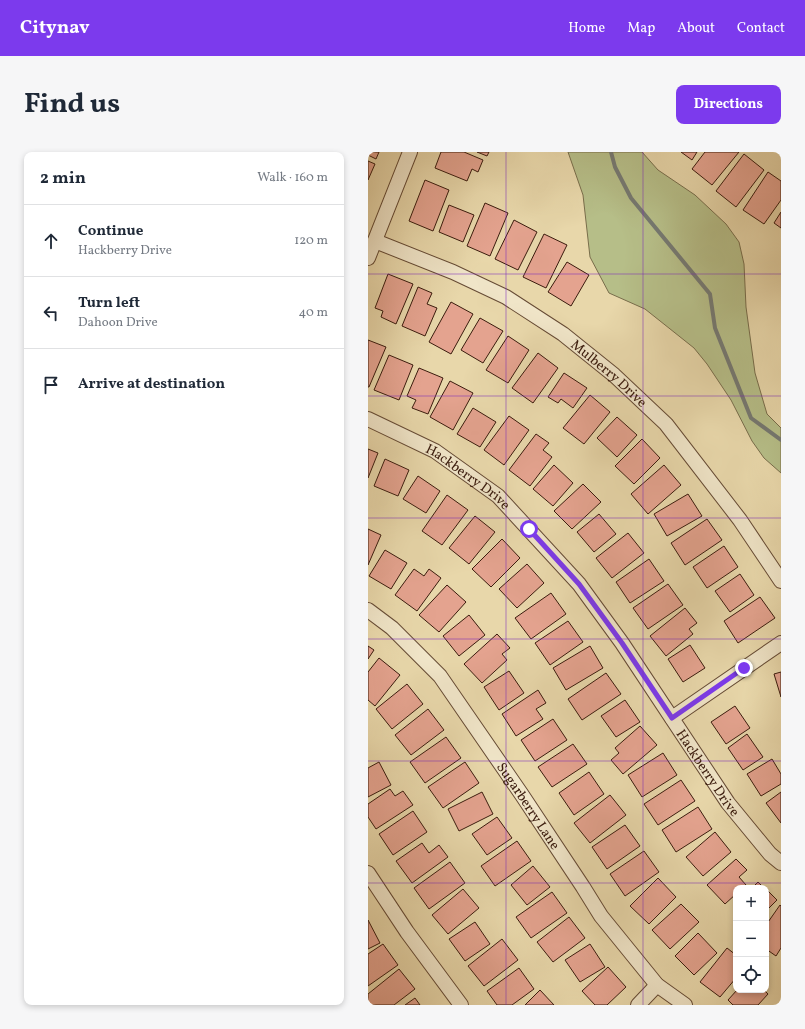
<!DOCTYPE html>
<meta charset="utf-8">
<style>
body{margin:0;font-family:Vollkorn,serif;background:#f6f6f7;color:#1f2937}
.controls{position:absolute;right:12px;bottom:12px;display:grid;overflow:hidden;border-radius:8px;box-shadow:0 2px 6px #0003}
.controls button{width:36px;height:36px;display:grid;place-items:center;padding:0;border:0;border-bottom:1px solid #e0e1e3;background:#fff;color:#1f2937;font:20px sans-serif}
.stop{position:absolute;width:12px;height:12px;margin:-9px;border:3px solid #7c3aed;border-radius:50%;background:#fff}
.stop.end{background:#7c3aed;border-color:#fff;box-shadow:0 1px 4px #0008}
.list{margin:0;padding:0;list-style:none}
h2{display:flex;justify-content:space-between;align-items:center;height:52px;margin:0;padding:0 16px;font-size:17px}
h2 small{font-size:13px;font-weight:400;color:#747a83}
.list li{display:grid;grid-template-columns:26px 1fr auto;gap:12px;align-items:center;box-sizing:border-box;height:72px;padding:0 16px;border-top:1px solid #e0e1e3}
.list b{display:block;font-size:15px;white-space:nowrap}
.list p{margin:0;font-size:13px;white-space:nowrap;color:#747a83}
.list em{font-size:13px;font-style:normal;color:#747a83}
.icon{flex:none;width:22px;height:22px;fill:none;stroke:currentColor;stroke-width:2;stroke-linecap:round;stroke-linejoin:round}
.map{position:relative;flex:none;width:413px;height:853px;overflow:hidden;border-radius:8px}
header{display:flex;align-items:center;gap:24px;box-sizing:border-box;height:56px;padding:0 20px;background:#7c3aed;color:#fff}
header strong{font-size:19px}
nav{display:flex;gap:22px;margin-inline-start:auto;font-size:14px}
.intro{display:flex;align-items:center;justify-content:space-between;box-sizing:border-box;height:96px;padding:0 24px}
h1{margin:0;font-size:28px}
.button{padding:10px 18px;border-radius:8px;background:#7c3aed;color:#fff;font-size:14px;font-weight:700}
main{display:flex;gap:24px;padding:0 24px}
aside{flex:1;background:#fff;border-radius:8px;box-shadow:0 2px 6px #0003}
.map>svg:first-child{display:block}
.green{fill:#b6be88;stroke:#786d4b}
.lines{fill:none;stroke-linecap:round;stroke-linejoin:round}
.stream{stroke:#757972;stroke-width:4}
.building{fill:#e4a38f;stroke:#3b1c0e}
.street-casing{stroke:#664b35;stroke-width:16}
.street{stroke:#f0e5c8;stroke-width:14}
.route{stroke:#7c3aed;stroke-width:5}
.grid{fill:none;stroke:#7b2cbf;stroke-width:1;stroke-opacity:0.55}
.labels{text-anchor:middle;stroke-width:3;stroke-linejoin:round;paint-order:stroke}
.street-label{font-size:14px;fill:#3b1c0e;stroke:#f0e5c8}
</style>
<header>
<strong>Citynav</strong>
<nav><a>Home</a><a>Map</a><a>About</a><a>Contact</a></nav>
</header>
<div class="intro"><h1>Find us</h1><a class="button">Directions</a></div>
<main>
<aside>
<h2>2 min<small>Walk · 160 m</small></h2>
<ul class="list">
<li><svg class="icon" aria-label="ahead" viewBox="0 0 24 24"><path d="M12 20V5M6 11l6-6 6 6"/></svg><div><b>Continue</b><p>Hackberry Drive</p></div><em>120 m</em></li>
<li><svg class="icon" aria-label="left" viewBox="0 0 24 24"><path d="M17 20v-9H6M10 6l-5 5 5 5"/></svg><div><b>Turn left</b><p>Dahoon Drive</p></div><em>40 m</em></li>
<li><svg class="icon" aria-label="arrive" viewBox="0 0 24 24"><path d="M6 21V4h12l-3 4 3 4H6"/></svg><div><b>Arrive at destination</b></div></li>
</ul>
</aside>
<div class="map">
<svg width="413" height="853" viewBox="0 0 413 853">
<rect width="100%" height="100%" fill="#e8d7aa"/>
<filter id="stains"><feTurbulence type="fractalNoise" baseFrequency=".005" numOctaves="4"/><feColorMatrix values="0 0 0 0 .2 0 0 0 0 .09 0 0 0 0 .02 0 0 0 .5 -.17"/></filter>
<radialGradient id="worn" r=".72"><stop offset=".6" stop-color="#630" stop-opacity="0"/><stop offset="1" stop-color="#630" stop-opacity=".3"/></radialGradient>
<polygon class="green" points="200,0 274,0 290,18 327,43 358,72 371,90 376,112 378,155 387,221 399,262 413,276 413,321 396,306 384,289 363,248 339,212 326,196 277,157 241,141 222,105 215,43"/>
<g class="lines">
<polyline class="stream" points="243,0 247,15 263,46 342,142 347,176 383,266 413,288"/>
</g>
<g class="building">
<polygon points="0,0 11,0 8,7 0,3"/>
<polygon points="73,0 96,0 115,8 110,20 104,17 99,29 67,16"/>
<polygon points="109,0 121,0 119,4"/>
<polygon points="313,0 329,0 324,8"/>
<polygon points="337,0 371,0 344,33 324,17"/>
<polygon points="376,2 396,18 368,55 348,39"/>
<polygon points="0,9 7,12 0,28"/>
<polygon points="400,20 413,29 413,48 396,72 375,58"/>
<polygon points="57,28 81,38 65,79 41,69"/>
<polygon points="117,51 140,61 122,104 99,94"/>
<polygon points="81,53 106,63 95,90 71,80"/>
<polygon points="413,60 413,76 406,71"/>
<polygon points="146,68 169,80 150,118 127,107"/>
<polygon points="176,82 199,93 178,136 155,125"/>
<polygon points="199,110 221,123 203,154 180,140"/>
<polygon points="20,122 45,132 28,172 13,165 15,159 7,156"/>
<polygon points="50,135 64,141 59,152 69,156 57,184 34,174"/>
<polygon points="83,150 105,162 83,202 61,190"/>
<polygon points="112,166 135,179 115,211 93,198"/>
<polygon points="140,184 161,198 140,231 118,218"/>
<polygon points="0,188 18,195 1,235 0,235"/>
<polygon points="170,201 190,216 165,251 144,236"/>
<polygon points="21,203 45,213 31,248 6,238"/>
<polygon points="51,216 75,226 60,262 44,256 48,248 39,244"/>
<polygon points="196,221 219,236 205,256 193,247 190,251 180,245"/>
<polygon points="82,229 105,241 85,278 62,265"/>
<polygon points="222,243 242,260 216,292 195,276"/>
<polygon points="105,256 128,270 112,295 89,282"/>
<polygon points="141,264 161,278 136,313 116,298"/>
<polygon points="249,265 269,283 249,305 229,286"/>
<polygon points="168,282 181,291 175,298 184,305 162,334 141,318"/>
<polygon points="274,287 292,306 266,332 247,314"/>
<polygon points="0,297 10,301 0,326"/>
<polygon points="17,307 41,318 30,344 6,334"/>
<polygon points="186,313 205,331 185,354 165,337"/>
<polygon points="296,313 313,333 280,362 263,342"/>
<polygon points="50,324 72,339 58,361 35,347"/>
<polygon points="215,332 233,350 204,377 186,359"/>
<polygon points="320,342 334,364 299,384 286,362"/>
<polygon points="79,343 100,358 74,393 54,379"/>
<polygon points="231,362 248,382 226,400 209,380"/>
<polygon points="107,364 127,380 101,412 81,396"/>
<polygon points="339,367 354,388 317,413 303,391"/>
<polygon points="0,377 13,383 0,413"/>
<polygon points="260,381 276,401 244,426 228,406"/>
<polygon points="134,387 152,406 123,435 104,417"/>
<polygon points="356,394 370,415 339,436 325,415"/>
<polygon points="17,398 39,411 23,437 1,424"/>
<polygon points="281,407 296,429 262,451 248,430"/>
<polygon points="159,412 176,431 149,456 131,437"/>
<polygon points="46,417 56,424 61,417 73,426 49,459 27,443"/>
<polygon points="372,422 386,443 362,460 347,439"/>
<polygon points="300,432 315,453 280,477 265,456"/>
<polygon points="79,433 98,450 71,480 51,463"/>
<polygon points="183,441 198,462 163,487 147,466"/>
<polygon points="392,445 407,466 370,491 356,469"/>
<polygon points="317,456 329,471 321,477 325,482 298,504 282,484"/>
<polygon points="101,463 117,483 91,504 75,484"/>
<polygon points="200,469 215,490 182,513 167,491"/>
<polygon points="129,482 142,496 134,502 139,508 114,531 96,512"/>
<polygon points="322,493 337,516 315,530 300,507"/>
<polygon points="0,494 6,498 0,507"/>
<polygon points="222,494 235,516 198,538 185,516"/>
<polygon points="11,506 32,523 7,554 0,548 0,520"/>
<polygon points="141,519 156,541 131,558 116,535"/>
<polygon points="413,520 413,545 406,522"/>
<polygon points="238,521 253,542 214,568 200,547"/>
<polygon points="39,532 55,552 24,577 8,557"/>
<polygon points="170,538 178,551 168,557 175,567 148,584 134,562"/>
<polygon points="257,548 272,570 248,585 233,564"/>
<polygon points="367,554 382,576 358,592 343,570"/>
<polygon points="60,557 76,578 43,603 27,583"/>
<polygon points="185,567 199,588 167,609 153,588"/>
<polygon points="272,574 289,593 255,622 243,608 251,601 247,596"/>
<polygon points="379,582 395,605 375,618 360,596"/>
<polygon points="78,585 93,606 57,631 42,610"/>
<polygon points="205,592 219,612 184,635 170,615"/>
<polygon points="295,601 309,623 274,645 260,623"/>
<polygon points="404,607 413,622 413,632 393,644 379,622"/>
<polygon points="11,610 23,633 0,645 0,616"/>
<polygon points="97,610 111,631 75,656 60,635"/>
<polygon points="221,620 236,642 206,663 191,641"/>
<polygon points="313,628 327,649 290,673 276,652"/>
<polygon points="22,637 27,644 35,639 45,653 8,677 0,665 0,652"/>
<polygon points="114,640 125,662 91,679 80,657"/>
<polygon points="413,640 413,671 398,651"/>
<polygon points="242,643 258,663 222,691 206,671"/>
<polygon points="330,655 344,677 308,700 294,678"/>
<polygon points="45,659 59,680 25,703 11,682"/>
<polygon points="129,665 144,686 119,703 104,682"/>
<polygon points="257,673 272,694 239,717 224,695"/>
<polygon points="347,680 363,700 335,724 318,705"/>
<polygon points="149,689 163,709 127,734 113,714"/>
<polygon points="54,691 61,701 71,693 80,705 44,731 28,709"/>
<polygon points="276,699 291,720 257,744 242,722"/>
<polygon points="368,707 379,718 371,725 378,733 375,736 368,736 368,742 357,752 339,733"/>
<polygon points="82,710 97,731 61,757 46,736"/>
<polygon points="165,714 182,735 159,753 143,733"/>
<polygon points="290,726 308,745 281,772 262,754"/>
<polygon points="390,730 396,736 384,736"/>
<polygon points="95,737 111,756 80,782 64,763"/>
<polygon points="398,737 409,748 398,759"/>
<polygon points="184,740 199,761 163,786 148,765"/>
<polygon points="313,752 331,770 302,797 284,778"/>
<polygon points="412,753 413,754 413,796 408,804 398,797 398,773"/>
<polygon points="201,765 217,786 185,810 169,790"/>
<polygon points="0,768 12,791 0,797"/>
<polygon points="107,770 122,792 97,809 81,787"/>
<polygon points="330,781 349,801 326,823 307,804"/>
<polygon points="134,787 150,808 116,834 100,814"/>
<polygon points="15,792 30,813 0,834 0,802"/>
<polygon points="222,792 237,815 212,830 197,808"/>
<polygon points="359,796 368,803 368,826 352,845 332,830"/>
<polygon points="240,815 258,835 239,853 227,853 214,839"/>
<polygon points="151,816 166,837 144,853 129,853 119,839"/>
<polygon points="31,817 47,837 26,853 2,853 0,850 0,842"/>
<polygon points="172,838 186,853 157,853"/>
<polygon points="369,838 396,838 400,842 390,853 365,853 360,848"/>
<polygon points="47,846 52,853 37,853"/>
</g>
<g class="lines">
<g class="street-casing">
<g id="street">
<path id="s1" d="M7,89L85,120L138,145L195,182L246,223L298,272L372,368L413,429"/>
<polyline points="0,106 42,0"/>
<path id="s2" d="M0,267L67,299L130,344L211,432L254,491L360,651L402,702L413,711"/>
<path id="s3" d="M0,458L24,476L72,524L154,643L215,735L233,764L289,833L317,853"/>
<polyline points="304,566 413,491"/>
<polyline points="0,721 39,780 93,853"/>
<polyline points="270,853 289,833"/>
</g>
</g>
<use href="#street" class="street"/>
</g>
<g class="lines">
<polyline class="route" points="161,377 211,432 254,491 304,566 376,516"/>
</g>
<path class="grid" d="M138,0V853M275,0V853M0,122H413M0,244H413M0,366H413M0,487H413M0,609H413M0,731H413"/>
<g class="labels">
<g class="street-label">
<text dy="5" stroke="none"><textPath href="#s1" startOffset="271">Mulberry Drive</textPath></text>
<text dy="5" stroke="none"><textPath href="#s2" startOffset="116">Hackberry Drive</textPath></text>
<text dy="5" stroke="none"><textPath href="#s2" startOffset="500">Hackberry Drive</textPath></text>
<text dy="5" stroke="none"><textPath href="#s3" startOffset="255">Sugarberry Lane</textPath></text>
</g>
</g>
<rect width="100%" height="100%" filter="url(#stains)"/>
<rect width="100%" height="100%" fill="url(#worn)"/>
</svg>
<div class="controls">
<button>+</button>
<button>−</button>
<button><svg class="icon" aria-label="locate" viewBox="0 0 24 24"><circle cx="12" cy="12" r="6"/><path d="M12 2v4M12 18v4M2 12h4M18 12h4"/></svg></button>
</div>
<div class="stop" style="left:161px;top:377px"></div>
<div class="stop end" style="left:376px;top:516px"></div>
</div>
</main>
